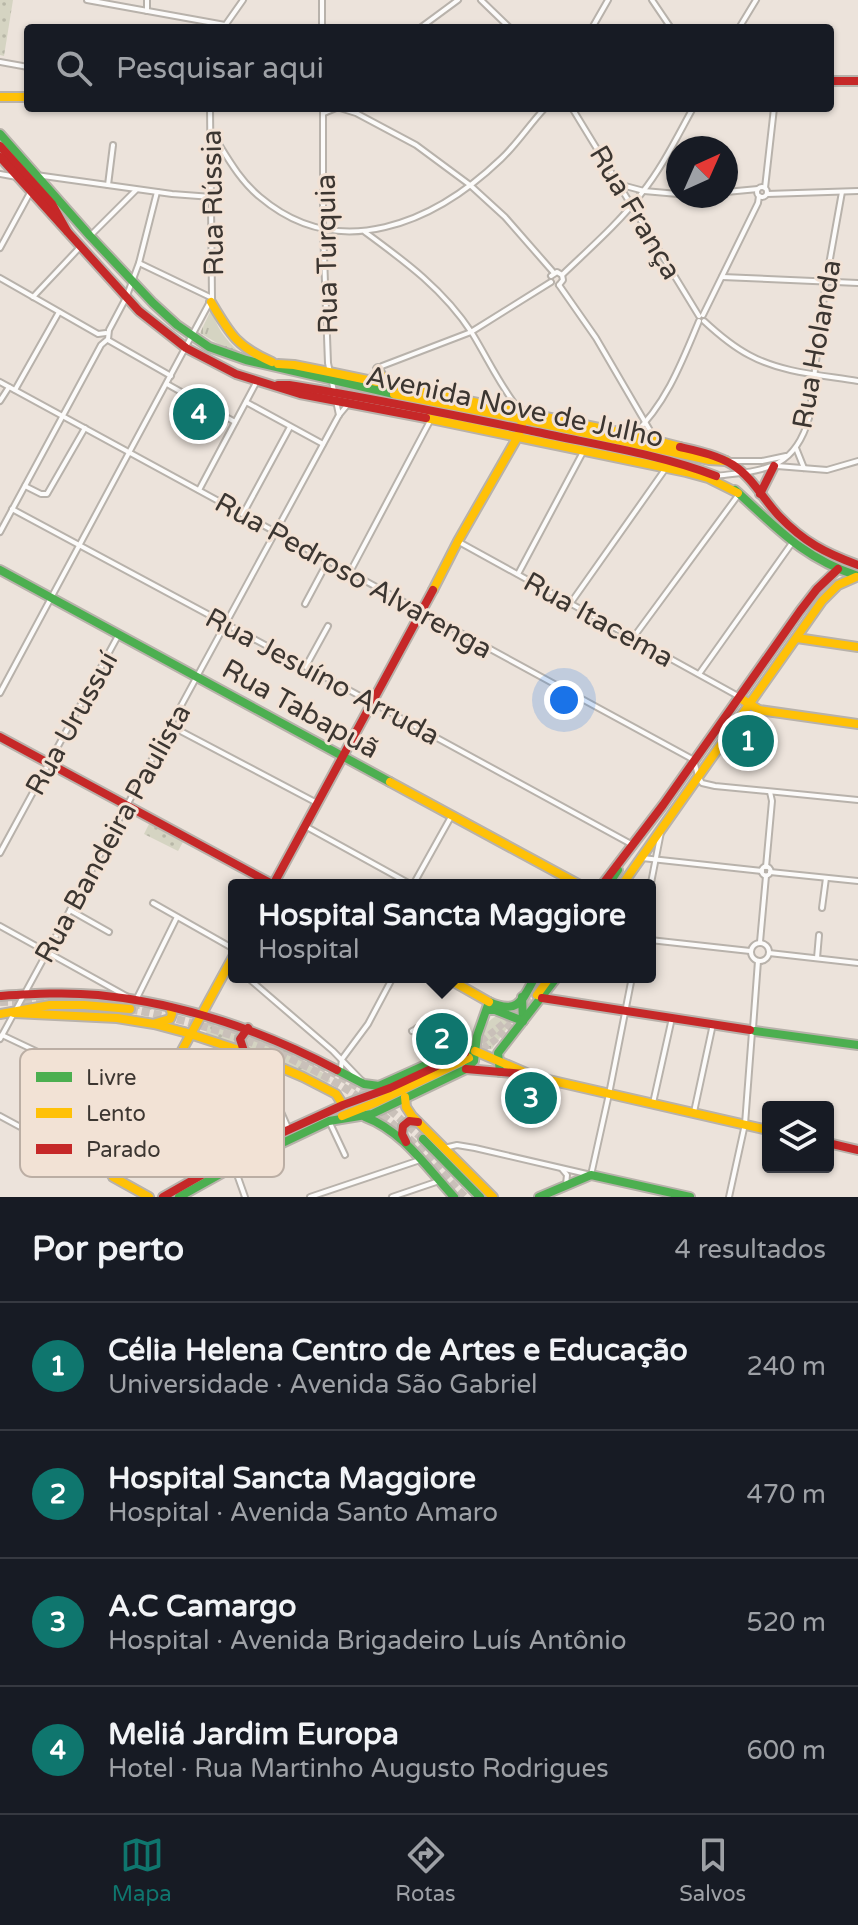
<!DOCTYPE html>
<html lang="pt">
<meta charset="utf-8">
<style>
body{margin:0;font-family:"Varela Round",sans-serif;background:#20242c;color:#f1f3f6}
.controls{position:absolute;right:24px;bottom:24px;display:grid;overflow:hidden;border-radius:8px;box-shadow:0 2px 6px #0004}
.controls button{width:72px;height:72px;display:grid;place-items:center;padding:0;border:0;border-bottom:2px solid #363941;background:#171b24;color:#f1f3f6;font:40px sans-serif}
.compass{position:absolute;left:666px;top:136px;width:72px;height:72px;border-radius:50%;background:#171b24;box-shadow:0 2px 6px #0004;rotate:45deg}
.you{position:absolute;left:564px;top:700px;width:28px;height:28px;margin:-20px;border:6px solid #fff;border-radius:50%;background:#1a73e8;box-shadow:0 0 0 12px #1a73e833}
.badge{display:grid;place-items:center;width:52px;height:52px;border-radius:50%;background:#0f766e;color:#fff;font-size:26px;font-weight:700}
.pin{position:absolute;translate:-50% -50%;border:4px solid #fff;box-shadow:0 2px 8px #0006}
.popup{position:absolute;left:228px;top:879px;width:428px;height:104px;box-sizing:border-box;display:grid;place-content:center;border-radius:8px;background:#171b24;filter:drop-shadow(0 2px 6px #0005);font-size:26px;white-space:nowrap;color:#9ea1a6}
.popup b{font-size:30px;color:#f1f3f6}
.popup::after{content:'';position:absolute;left:50%;top:100%;margin-left:-16px;border:16px solid transparent;border-top-color:#171b24}
.list{margin:0;padding:0;list-style:none}
h2{display:flex;justify-content:space-between;align-items:center;height:104px;margin:0;padding:0 32px;font-size:34px}
h2 small{font-size:26px;font-weight:400;color:#9ea1a6}
.list li{display:grid;grid-template-columns:52px 1fr auto;gap:24px;align-items:center;box-sizing:border-box;height:128px;padding:0 32px;border-top:2px solid #363941}
.list b{display:block;font-size:30px;white-space:nowrap}
.list p{margin:0;font-size:26px;white-space:nowrap;color:#9ea1a6}
.list em{font-size:26px;font-style:normal;color:#9ea1a6}
.icon{flex:none;width:44px;height:44px;fill:none;stroke:currentColor;stroke-width:2;stroke-linecap:round;stroke-linejoin:round}
.map{position:relative;flex:none;width:858px;height:1197px;overflow:hidden}
.search{position:absolute;background:#171b24;box-shadow:0 2px 6px #0004;left:24px;right:24px;top:24px;height:88px;display:flex;align-items:center;gap:20px;box-sizing:border-box;padding:0 28px;border-radius:8px;color:#9ea1a6;font-size:30px}
.sheet{height:616px;background:#171b24}
nav{display:flex;justify-content:space-around;align-items:center;box-sizing:border-box;height:112px;border-top:2px solid #363941;background:#171b24;font-size:22px;color:#9ea1a6}
nav a{display:grid;justify-items:center;gap:4px}
nav .on{color:#0f766e}
.map>svg:first-child{display:block}
.grass{fill:url(#grass-dots)}
.park{fill:url(#park-tufts)}
.lines{fill:none;stroke-linecap:round;stroke-linejoin:round}
.primary-tunnel{stroke:#c9c0b9;stroke-width:7;stroke-dasharray:7 3.5;stroke-linecap:butt}
.highway-tunnel{stroke:#c9c0b9;stroke-width:8;stroke-dasharray:8 4;stroke-linecap:butt}
.street-casing{stroke:#b8b2ab;stroke-width:8}
.fast-casing{stroke:#b8b2ab;stroke-width:12}
.slow-casing{stroke:#b8b2ab;stroke-width:12}
.jam-casing{stroke:#b8b2ab;stroke-width:12}
.street{stroke:#fcfbfa;stroke-width:4}
.fast{stroke:#4caf50;stroke-width:8}
.slow{stroke:#ffc107;stroke-width:8}
.jam{stroke:#c62828;stroke-width:8}
.labels{text-anchor:middle;stroke-width:6;stroke-linejoin:round;paint-order:stroke}
.street-label{font-size:28px;fill:#3c3631;stroke:#f2e2d5}
.key{fill:#f2e2d5;stroke:#bbaea4;stroke-width:2}
.key-label{font-size:22px;fill:#3c3631}
</style>
<div class="map">
<svg width="858" height="1197" viewBox="0 0 858 1197">
<defs>
<pattern id="grass-dots" width="8" height="8" patternUnits="userSpaceOnUse" patternTransform="scale(2)"><rect width="8" height="8" fill="#d5d4c2"/><path d="M2 2h.1M6 6h.1" fill="none" stroke="#b8b7a7" stroke-width="1.8" stroke-linecap="round"/></pattern>
<pattern id="park-tufts" width="24" height="20" patternUnits="userSpaceOnUse" patternTransform="scale(2)"><rect width="24" height="20" fill="#d5d4c2"/><path d="M3 7l-1-3M5 7V3M7 7l1-3M15 17l-1-3M17 17v-4M19 17l1-3" fill="none" stroke="#b8b7a7"/></pattern>
</defs>
<rect width="100%" height="100%" fill="#ece3db"/>
<g class="grass">
<polygon points="0,0 13,0 4,56 0,55"/>
<polygon points="149,824 183,842 178,851 144,834"/>
<polygon points="209,1022 261,1040 296,1056 306,1064 329,1076 330,1082 324,1084 205,1037"/>
</g>
<g class="park">
<path d="M212,308C215,326 225,339 239,352L222,346L200,333Z"/>
<path d="M499,1015L511,1021V1023L492,1049C469,1047 485,1019 499,1015Z"/>
</g>
<g class="lines">
<g class="primary-tunnel">
<polyline points="473,1048 504,1023 531,991"/>
<polyline points="474,1055 495,1040 537,995"/>
</g>
<g class="highway-tunnel">
<polyline points="0,1002 82,1000 152,1006"/>
<path d="M130,1009C218,1025 318,1060 387,1119C415,1142 440,1171 465,1197"/>
<path d="M196,1017C257,1036 317,1060 370,1095C389,1108 406,1124 423,1139"/>
</g>
<g class="street-casing">
<g id="street">
<polyline points="87,0 225,25"/>
<polyline points="322,0 322,28"/>
<polyline points="481,0 510,28"/>
<polyline points="652,0 671,28"/>
<polyline points="147,11 147,0"/>
<polyline points="224,27 243,0"/>
<polyline points="420,28 458,0"/>
<polyline points="592,28 608,0"/>
<polyline points="739,28 756,0"/>
<polyline points="0,62 28,67"/>
<polyline points="323,108 323,229 328,363 339,415"/>
<polyline points="340,108 356,113 416,145 470,185 505,217 554,273"/>
<polyline points="572,108 699,316"/>
<polyline points="324,113 336,108"/>
<path d="M212,133C226,155 239,180 260,197C339,264 434,223 501,159C517,144 529,125 545,108"/>
<polyline points="0,174 17,177"/>
<polyline points="36,175 172,194 212,197"/>
<polyline points="618,184 644,191 678,194"/>
<polyline points="108,185 113,145"/>
<circle cx="762" cy="192" r="5"/>
<polyline points="765,188 774,108"/>
<polyline points="726,192 758,189"/>
<polyline points="767,194 858,191"/>
<path d="M365,232C406,262 444,290 472,333C488,359 501,388 521,412"/>
<polyline points="90,236 136,190"/>
<polyline points="0,248 31,191"/>
<polyline points="139,263 212,298"/>
<path d="M562,275C589,249 618,224 641,194C662,168 677,137 693,108"/>
<polyline points="551,276 557,272 562,275 563,280 559,285"/>
<polyline points="722,277 858,283"/>
<polyline points="0,278 98,334 106,333"/>
<polyline points="559,285 596,338 655,439"/>
<polyline points="33,297 81,246"/>
<polyline points="703,315 758,203 759,196"/>
<path d="M704,321C718,334 732,346 749,355C782,373 822,375 858,381"/>
<polyline points="108,340 171,376"/>
<polyline points="367,381 382,366 471,332 551,282"/>
<polyline points="0,382 694,760 698,776 702,783 715,786 858,800"/>
<polyline points="167,384 235,422"/>
<polyline points="15,390 59,312"/>
<polyline points="0,401 9,387"/>
<polyline points="246,402 323,444"/>
<path d="M633,435C666,404 682,362 699,321"/>
<polyline points="796,448 804,468"/>
<polyline points="728,461 762,461 786,456"/>
<polyline points="777,466 827,470 858,461"/>
<path d="M716,476C763,470 794,471 809,418L826,281L842,192"/>
<polyline points="25,486 41,494 47,494 85,428"/>
<polyline points="199,490 257,381"/>
<polyline points="12,509 373,703 631,844"/>
<polyline points="243,514 290,427"/>
<polyline points="0,532 101,345 108,339 109,330 126,298 139,263 157,192"/>
<polyline points="459,542 738,696"/>
<polyline points="350,572 430,421"/>
<polyline points="518,574 583,452"/>
<polyline points="305,604 328,561"/>
<polyline points="570,604 666,468"/>
<polyline points="633,638 739,494"/>
<polyline points="306,666 328,626"/>
<polyline points="699,674 792,543"/>
<polyline points="0,693 212,298 210,108"/>
<polyline points="171,726 317,803"/>
<polyline points="305,826 412,885"/>
<polyline points="0,853 119,634"/>
<polyline points="642,858 762,871"/>
<circle cx="766" cy="871" r="4.5"/>
<polyline points="766,867 772,801 770,792"/>
<polyline points="770,872 858,881"/>
<polyline points="413,885 452,815"/>
<polyline points="650,888 661,832"/>
<polyline points="153,903 234,949"/>
<polyline points="822,908 826,878"/>
<polyline points="70,910 109,932"/>
<polyline points="0,926 128,997"/>
<polyline points="650,940 750,951"/>
<polyline points="760,942 766,876"/>
<circle cx="760" cy="952" r="9"/>
<polyline points="769,953 858,963"/>
<polyline points="817,958 819,935"/>
<polyline points="247,977 333,1051 361,1080"/>
<polyline points="136,1000 177,917"/>
<polyline points="417,1028 432,1062"/>
<polyline points="753,1028 758,961"/>
<polyline points="412,1031 420,1027"/>
<polyline points="2,1035 76,1070 198,1136 217,1166"/>
<polyline points="0,1039 339,415 349,403"/>
<polyline points="338,1070 341,1068 342,1059 368,1024 393,977"/>
<polyline points="169,1076 214,1102 214,1107 198,1136"/>
<polyline points="267,1080 289,1130"/>
<polyline points="653,1103 672,1018"/>
<polyline points="694,1112 713,1024"/>
<polyline points="159,1114 178,1081"/>
<polyline points="0,1116 113,1177"/>
<polyline points="329,1121 345,1155"/>
<polyline points="40,1137 76,1070"/>
<polyline points="444,1148 457,1145 475,1148 591,1175 609,1094 632,977"/>
<polyline points="234,1166 245,1197"/>
<polyline points="562,1169 567,1175 566,1184"/>
<polyline points="310,1197 420,1160"/>
<polyline points="392,1197 439,1181"/>
<polyline points="729,1197 745,1124 752,1032"/>
</g>
</g>
<g class="fast-casing">
<g id="fast">
<polyline points="0,134 90,236 153,303 177,325 209,347 246,360 394,394"/>
<path d="M735,490C776,527 804,559 858,576"/>
<polyline points="0,570 390,782"/>
<polyline points="608,885 618,870"/>
<polyline points="522,997 523,1021"/>
<polyline points="487,1010 495,1010 523,1021"/>
<polyline points="755,1031 858,1045"/>
<polyline points="337,1070 364,1084 379,1086 457,1051 466,1049 475,1051"/>
<polyline points="500,1072 498,1053 557,977"/>
<path d="M365,1117C403,1131 427,1168 454,1197"/>
<polyline points="423,1139 480,1197"/>
<path d="M179,1197L240,1163L329,1121L372,1114L466,1069L474,1061L477,1036L489,1002C518,1015 522,1001 535,977"/>
<polyline points="539,1197 591,1175 690,1197"/>
</g>
</g>
<g class="slow-casing">
<g id="slow">
<polyline points="0,97 28,97"/>
<path d="M211,302C230,334 237,347 272,362"/>
<polyline points="278,364 294,365 329,372 633,435 680,447"/>
<polyline points="378,369 385,382"/>
<polyline points="394,394 521,419 709,460 726,461"/>
<polyline points="426,418 686,472 708,478 738,493"/>
<polyline points="433,590 458,541 517,438 522,426 521,419"/>
<polyline points="797,638 858,647"/>
<polyline points="740,698 759,710 858,724"/>
<polyline points="390,782 580,885"/>
<polyline points="622,885 822,601 838,585 856,577"/>
<polyline points="445,977 489,1002"/>
<polyline points="537,995 550,977"/>
<polyline points="14,1013 117,1018 154,1024 184,1032 245,1052 303,1077 336,1094 343,1105"/>
<polyline points="0,1014 50,1005 84,1005 130,1009"/>
<polyline points="156,1023 170,1019 172,1014 170,1007"/>
<polyline points="475,1051 531,1075 549,1080 768,1130"/>
<polyline points="405,1097 406,1107 412,1116 493,1197"/>
<polyline points="342,1116 377,1102 469,1058"/>
<polyline points="149,1197 113,1177 234,955"/>
</g>
</g>
<g class="jam-casing">
<g id="jam">
<polyline points="830,81 858,81"/>
<polyline points="0,146 52,204 67,231"/>
<polyline points="0,157 139,311 186,348 236,374 300,394 426,418"/>
<path d="M278,385H289C372,398 454,415 537,432C597,445 659,454 716,476"/>
<path d="M680,447C697,451 717,455 733,465C752,477 764,500 779,516C804,542 825,553 858,565"/>
<polyline points="760,494 774,466"/>
<polyline points="0,737 274,885"/>
<polyline points="273,885 433,590"/>
<polyline points="602,885 663,805 800,611 817,589 838,569"/>
<path d="M0,996C33,994 65,992 98,995C182,1003 263,1031 337,1070"/>
<polyline points="542,998 750,1030"/>
<polyline points="244,1051 240,1039 248,1028"/>
<polyline points="466,1069 524,1074"/>
<polyline points="406,1142 402,1134 403,1126 409,1121 418,1122"/>
<polyline points="828,1143 858,1150"/>
<polyline points="163,1197 251,1147 343,1105 390,1088 465,1053"/>
</g>
</g>
<use href="#street" class="street"/>
<use href="#fast" class="fast"/>
<use href="#slow" class="slow"/>
<use href="#jam" class="jam"/>
</g>
<g class="labels">
<g class="street-label">
<text transform="translate(212 203) rotate(-91)" y="10">Rua Rússia</text>
<text transform="translate(636 212) rotate(59)" y="10">Rua França</text>
<text transform="translate(326 254) rotate(-91)" y="10">Rua Turquia</text>
<text transform="translate(816 344) rotate(-80)" y="10">Rua Holanda</text>
<text transform="translate(515 406) rotate(12)" y="10">Avenida Nove de Julho</text>
<text transform="translate(354 575) rotate(29)" y="10">Rua Pedroso Alvarenga</text>
<text transform="translate(599 619) rotate(29)" y="10">Rua Itacema</text>
<text transform="translate(323 676) rotate(28)" y="10">Rua Jesuíno Arruda</text>
<text transform="translate(301 708) rotate(29)" y="10">Rua Tabapuã</text>
<text transform="translate(71 723) rotate(-61)" y="10">Rua Urussuí</text>
<text transform="translate(112 833) rotate(-61)" y="10">Rua Bandeira Paulista</text>
</g>
</g>
<rect x="20" y="1049" width="264" height="128" rx="12" class="key"/>
<rect x="36" y="1072" width="36" height="10" fill="#4caf50"/>
<rect x="36" y="1108" width="36" height="10" fill="#ffc107"/>
<rect x="36" y="1144" width="36" height="10" fill="#c62828"/>
<g class="key-label">
<text x="86" y="1085">Livre</text>
<text x="86" y="1121">Lento</text>
<text x="86" y="1157">Parado</text>
</g>
</svg>
<div class="controls">
<button><svg class="icon" aria-label="layers" viewBox="0 0 24 24"><path d="M12 4l9 5-9 5-9-5zM3 14l9 5 9-5"/></svg></button>
</div>
<svg class="compass" viewBox="-18 -18 36 36"><path d="M0-13l5 13h-10z" fill="#e53935"/><path d="M0 13l5-13h-10z" fill="#9ea1a6"/></svg>
<div class="you"></div>
<div class="pin badge" style="left:748px;top:741px">1</div>
<div class="pin badge" style="left:442px;top:1039px">2</div>
<div class="popup"><b>Hospital Sancta Maggiore</b>Hospital</div>
<div class="pin badge" style="left:531px;top:1098px">3</div>
<div class="pin badge" style="left:199px;top:414px">4</div>
<div class="search"><svg class="icon" aria-label="search" viewBox="0 0 24 24"><circle cx="10" cy="10" r="6"/><path d="M15 15l6 6"/></svg>Pesquisar aqui</div>
</div>
<section class="sheet">
<h2>Por perto<small>4 resultados</small></h2>
<ul class="list">
<li><span class="badge">1</span><div><b>Célia Helena Centro de Artes e Educação</b><p>Universidade · Avenida São Gabriel</p></div><em>240 m</em></li>
<li><span class="badge">2</span><div><b>Hospital Sancta Maggiore</b><p>Hospital · Avenida Santo Amaro</p></div><em>470 m</em></li>
<li><span class="badge">3</span><div><b>A.C Camargo</b><p>Hospital · Avenida Brigadeiro Luís Antônio</p></div><em>520 m</em></li>
<li><span class="badge">4</span><div><b>Meliá Jardim Europa</b><p>Hotel · Rua Martinho Augusto Rodrigues</p></div><em>600 m</em></li>
</ul>
</section>
<nav>
<a class="on"><svg class="icon" aria-label="map" viewBox="0 0 24 24"><path d="M3 6l6-2 6 2 6-2v14l-6 2-6-2-6 2zM9 4v14M15 6v14"/></svg>Mapa</a>
<a><svg class="icon" aria-label="directions" viewBox="0 0 24 24"><path d="M12 3l9 9-9 9-9-9zM9 14v-3h6M13 9l2 2-2 2"/></svg>Rotas</a>
<a><svg class="icon" aria-label="saved" viewBox="0 0 24 24"><path d="M7 4h10v16l-5-4-5 4z"/></svg>Salvos</a>
</nav>
